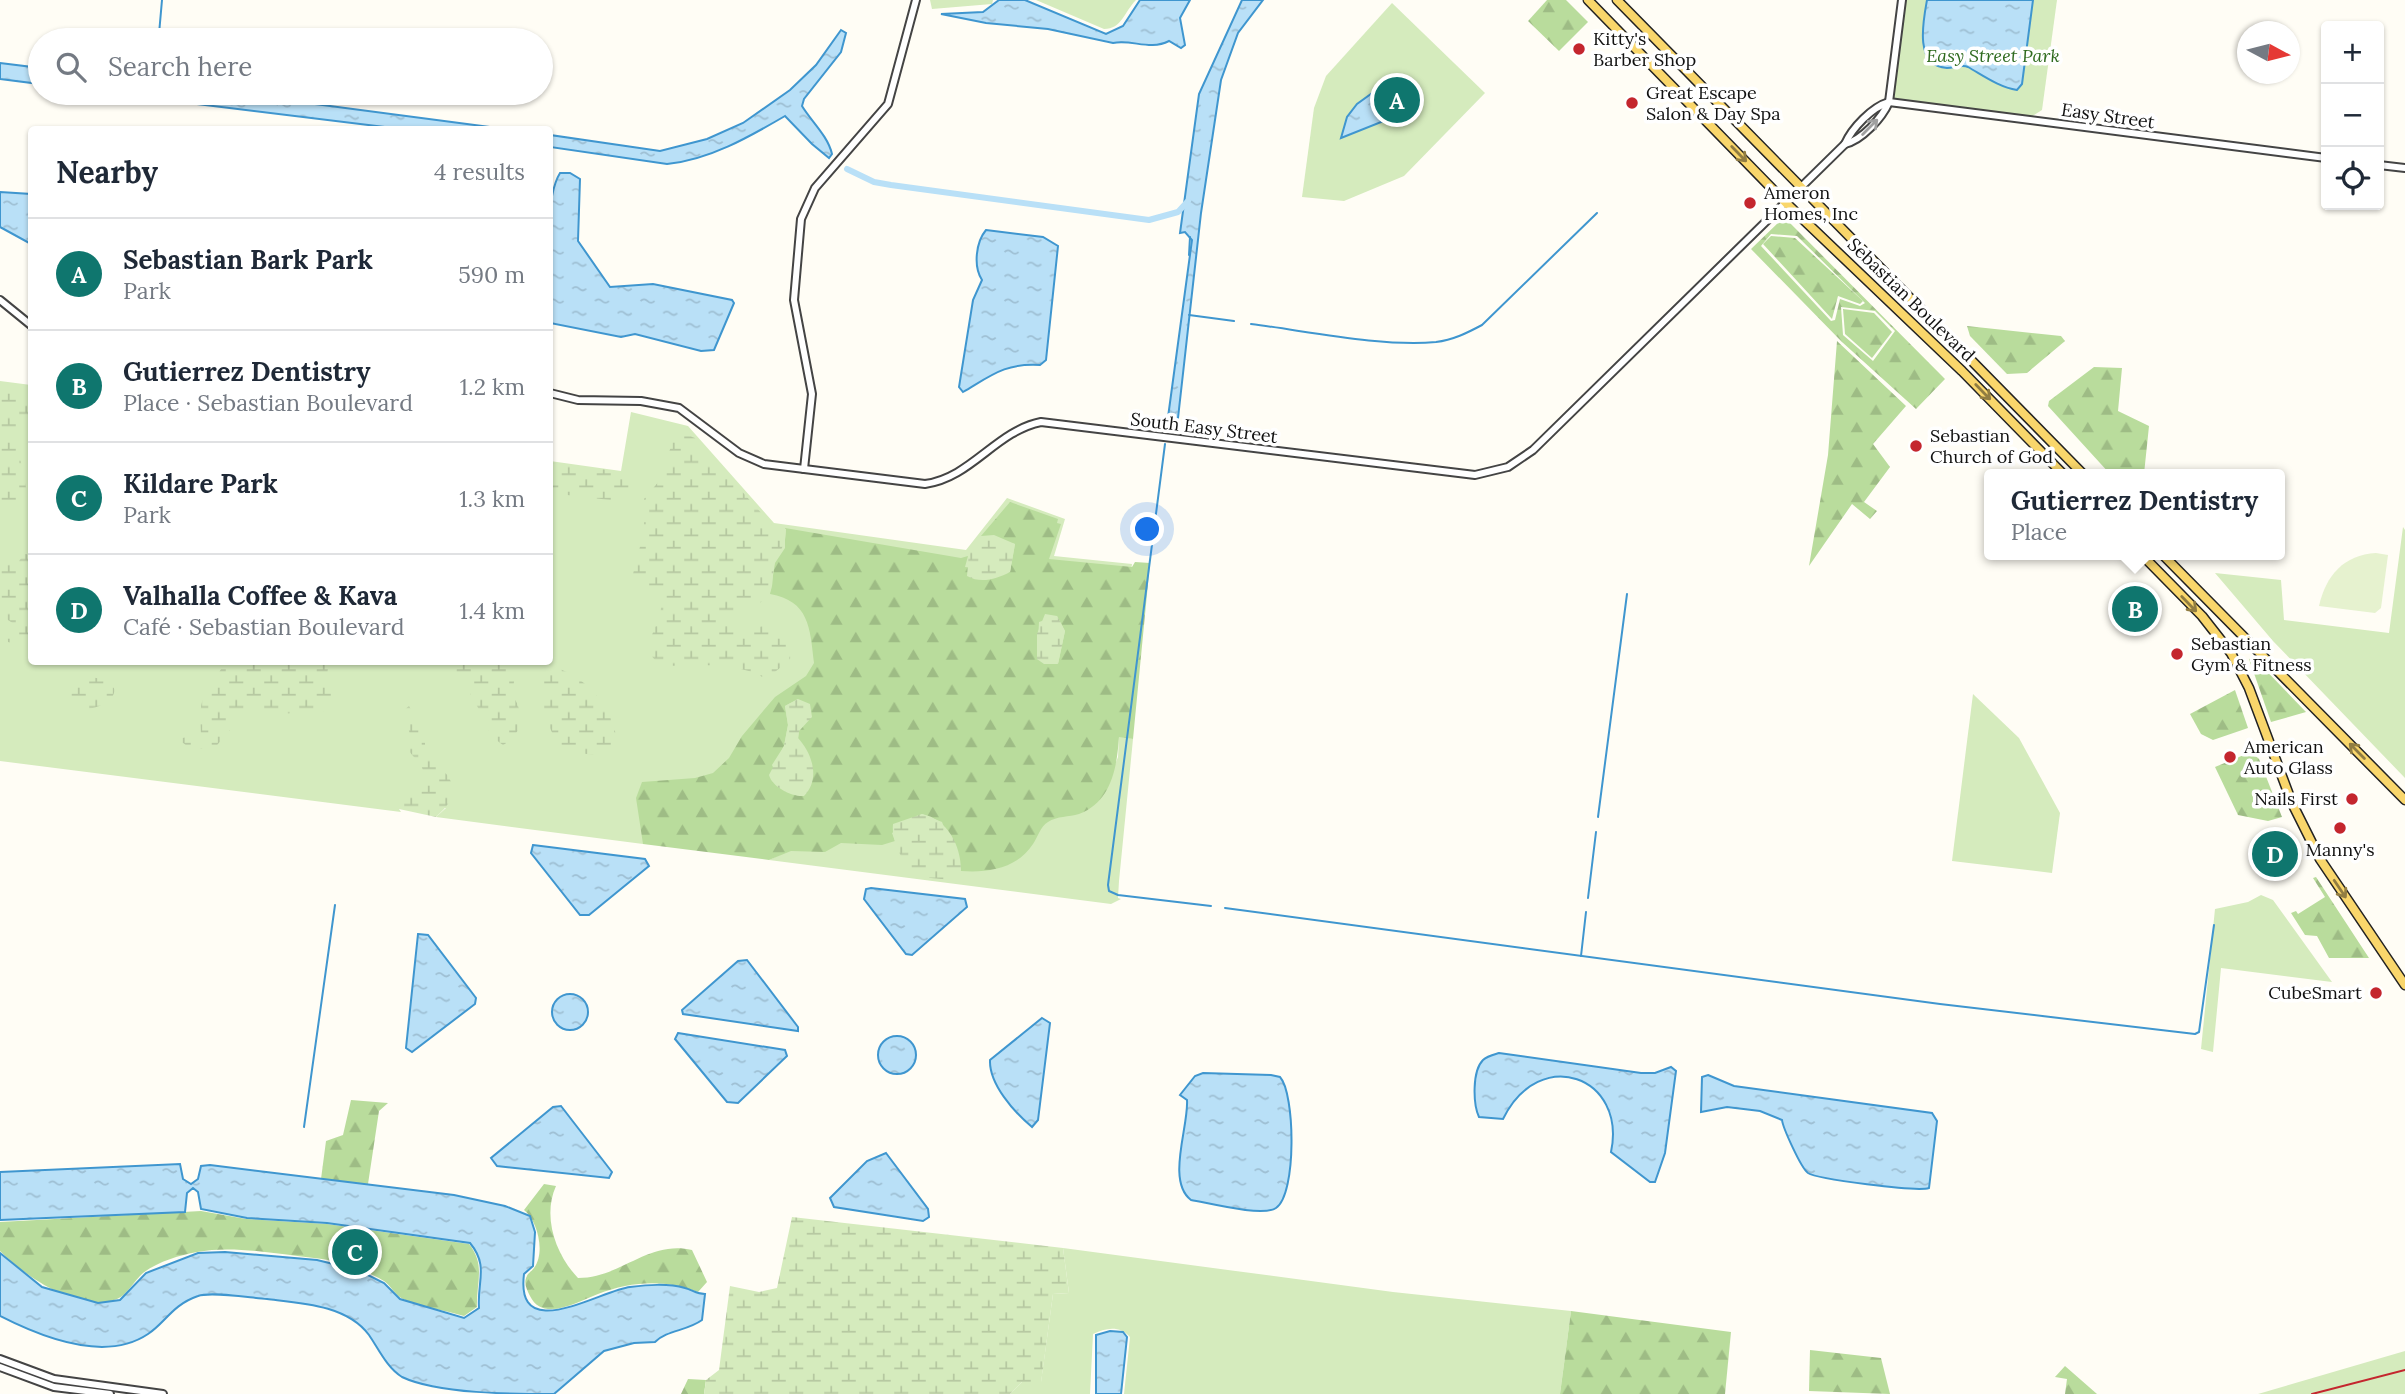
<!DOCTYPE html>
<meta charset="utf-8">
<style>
body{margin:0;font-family:Lora,serif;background:#f6f6f7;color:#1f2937}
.controls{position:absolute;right:21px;top:21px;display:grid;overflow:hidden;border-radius:7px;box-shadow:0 2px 5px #0004}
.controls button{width:63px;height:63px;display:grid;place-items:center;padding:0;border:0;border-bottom:2px solid #e0e1e3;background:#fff;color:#1f2937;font:35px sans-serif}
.compass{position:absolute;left:2237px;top:21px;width:63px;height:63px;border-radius:50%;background:#fff;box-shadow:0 2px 5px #0004;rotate:97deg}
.you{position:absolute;left:1148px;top:530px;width:24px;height:24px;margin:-18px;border:5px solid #fff;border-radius:50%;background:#1a73e8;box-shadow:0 0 0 10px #1a73e833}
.badge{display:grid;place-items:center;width:46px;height:46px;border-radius:50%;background:#0f766e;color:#fff;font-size:23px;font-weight:700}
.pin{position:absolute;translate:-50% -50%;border:4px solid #fff;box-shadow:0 2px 7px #0006}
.popup{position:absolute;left:1984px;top:469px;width:301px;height:91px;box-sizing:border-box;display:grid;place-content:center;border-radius:7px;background:#fff;filter:drop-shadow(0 2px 5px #0005);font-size:23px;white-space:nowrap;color:#747a83}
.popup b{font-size:26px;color:#1f2937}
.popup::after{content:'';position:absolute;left:50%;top:100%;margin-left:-14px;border:14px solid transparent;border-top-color:#fff}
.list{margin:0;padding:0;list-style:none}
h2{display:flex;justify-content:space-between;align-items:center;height:91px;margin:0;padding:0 28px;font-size:30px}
h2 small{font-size:23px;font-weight:400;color:#747a83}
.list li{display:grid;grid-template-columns:46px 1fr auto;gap:21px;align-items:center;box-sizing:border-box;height:112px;padding:0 28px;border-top:2px solid #e0e1e3}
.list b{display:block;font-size:26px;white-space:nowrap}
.list p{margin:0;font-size:23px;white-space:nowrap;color:#747a83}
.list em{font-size:23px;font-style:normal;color:#747a83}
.icon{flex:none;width:38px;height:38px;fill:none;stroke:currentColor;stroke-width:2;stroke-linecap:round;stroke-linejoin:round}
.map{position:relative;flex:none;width:2405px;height:1394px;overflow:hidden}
.search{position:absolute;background:#fff;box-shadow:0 2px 5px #0004;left:28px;top:28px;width:525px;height:77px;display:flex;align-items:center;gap:18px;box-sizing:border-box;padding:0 24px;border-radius:38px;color:#747a83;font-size:26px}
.panel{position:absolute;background:#fff;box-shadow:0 2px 5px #0004;left:28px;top:126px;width:525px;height:539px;border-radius:7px}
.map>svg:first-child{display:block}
.grass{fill:#d5ebbd}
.forest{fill:url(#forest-firs);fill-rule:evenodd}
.wetland{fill:url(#wetland-marsh)}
.pitch{fill:#e6f2cf}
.water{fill:url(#water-ripples);stroke:#3f96cf;stroke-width:2}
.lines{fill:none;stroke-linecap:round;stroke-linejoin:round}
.stream{stroke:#3f96cf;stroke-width:2}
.canal{stroke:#b9e0f7;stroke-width:6}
.minor-casing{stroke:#444;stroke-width:10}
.major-casing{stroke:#222;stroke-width:11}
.minor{stroke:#fff;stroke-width:6}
.major{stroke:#f9d66b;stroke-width:8}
.rail{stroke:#c4262e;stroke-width:2}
.oneway{stroke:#a0a0a0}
.oneway2{stroke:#917d42}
.poi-dot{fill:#c4262e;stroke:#fff;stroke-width:2.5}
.labels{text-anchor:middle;stroke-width:7;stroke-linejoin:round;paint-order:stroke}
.poi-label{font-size:18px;fill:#111;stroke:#fff;text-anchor:start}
.park-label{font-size:18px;font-style:italic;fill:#2f6b1f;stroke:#fff}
.street-label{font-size:18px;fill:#111;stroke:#fff}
</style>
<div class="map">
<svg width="2405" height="1394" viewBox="0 0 2405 1394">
<defs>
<pattern id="forest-firs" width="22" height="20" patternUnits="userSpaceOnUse" patternTransform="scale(1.75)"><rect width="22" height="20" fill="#b9dc9c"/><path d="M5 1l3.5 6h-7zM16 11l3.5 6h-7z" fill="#9ebc85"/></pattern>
<pattern id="wetland-marsh" width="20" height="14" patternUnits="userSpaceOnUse" patternTransform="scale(1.75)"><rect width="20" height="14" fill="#d5ebbd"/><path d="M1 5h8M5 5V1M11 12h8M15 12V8" fill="none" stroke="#b6c8a1"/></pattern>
<pattern id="water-ripples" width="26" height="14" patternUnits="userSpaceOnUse" patternTransform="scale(1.75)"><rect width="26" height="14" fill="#b9e0f7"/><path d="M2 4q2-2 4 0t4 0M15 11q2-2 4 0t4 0" fill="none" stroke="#9ebfd3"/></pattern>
</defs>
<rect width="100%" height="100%" fill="#fffdf5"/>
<g class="grass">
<polygon points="930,0 993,0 992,4 932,9"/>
<path d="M1036,0H1136C1124,12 1122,29 1104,29Z"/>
<polygon points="1904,0 2057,0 2042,110 2031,117 1894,98"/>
<polygon points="1392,3 1485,93 1404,176 1344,201 1302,197 1314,108 1326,76"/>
<polygon points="0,381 31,385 32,662 550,662 550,461 621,471 631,412 688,426 774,523 966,550 1007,498 1065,519 1054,556 1132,564 1103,794 1118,757 1119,736 1133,739 1119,881 1118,898 1121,899 1111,904 769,860 786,852 643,833 643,844 436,817 446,808 399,809 401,812 0,761"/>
<polygon points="2403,527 2405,530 2405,778 2273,641 2215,573 2281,580 2284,620 2389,633"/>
<polygon points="1973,694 2019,738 2060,813 2052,873 1952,861"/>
<polygon points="2261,895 2273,900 2332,982 2221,968 2213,1052 2201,1049 2215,909 2248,902"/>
<path d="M1063,1248L1393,1292L1571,1311L1560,1394H1124L1130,1337C1120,1325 1105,1328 1093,1334L1090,1394H1010L1022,1382H1041L1053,1294L1069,1293Z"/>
<polygon points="2405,1351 2405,1394 2258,1394"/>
</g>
<g class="forest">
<polygon points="1547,0 1566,0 1588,22 1559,51 1528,21"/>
<path d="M1784,217L1945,379L1916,409L1842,342L1751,249ZM1771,234L1797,236L1865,303L1860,306L1840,299L1835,320L1831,321L1761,246ZM1841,307L1875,311L1895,331L1873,361L1843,335Z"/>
<polygon points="1771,236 1795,238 1863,301 1860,304 1838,296 1832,319 1763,244"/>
<polygon points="1843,309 1874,313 1892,332 1872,358 1845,334"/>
<polygon points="1967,326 2061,336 2065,341 2027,373 2007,374 1970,336"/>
<polygon points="1837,341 1906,406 1873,444 1890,467 1864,502 1877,511 1870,519 1852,504 1809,566 1828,455"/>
<polygon points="2094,367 2122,368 2118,411 2149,426 2144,474 2110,474 2048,406 2049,401"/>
<path d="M1010,502L1058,519L1057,523L1061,524L1049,559L1132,567L1135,562L1150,563L1133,739L1119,737C1117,766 1112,802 1079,814C1069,817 1057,816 1048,822C1040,827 1038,837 1033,844C1017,869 987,873 961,871L942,822L922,814L892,833L895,841L882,845L841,843L825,852L791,851L769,860L643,844L636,798L642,782L695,778L713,773L729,758L742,736L775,697L806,676L814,663C810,627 809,601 770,594L775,563L785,548V528L961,558L968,556L965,567L1010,572L1015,544L981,536ZM1057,616L1065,631L1058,664L1037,659L1039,622ZM798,699L803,726L799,731L792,793L782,788L772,765L784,746L788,725L785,706Z"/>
<polygon points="2254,658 2306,712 2271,722 2249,659"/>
<polygon points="2235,690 2248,728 2213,740 2201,734 2190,714"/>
<polygon points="2251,752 2259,759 2282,817 2268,821 2238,815 2215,767"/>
<polygon points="2316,877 2369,958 2329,958 2317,936 2305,935 2291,913 2296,911 2298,914 2325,897 2313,878"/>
<polygon points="351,1100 388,1103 379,1111 368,1184 321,1179 326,1141 343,1135"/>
<path d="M544,1184L556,1186C542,1217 556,1255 578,1278C621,1278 648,1240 692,1250L707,1282L698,1292C666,1279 631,1281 598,1294C579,1301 543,1323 530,1296C527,1290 523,1283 527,1276C527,1274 533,1270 534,1268C546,1252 537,1220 524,1210Z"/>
<path d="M201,1211L246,1219L327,1224L469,1244C486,1265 476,1283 477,1307L464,1316C445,1310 422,1308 403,1299C395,1295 391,1286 384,1281C364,1269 336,1260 314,1258C277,1254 233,1245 197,1252C180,1255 157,1262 143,1273C135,1280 126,1296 117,1299C79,1314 25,1276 0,1251V1222Z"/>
<polygon points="1571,1311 1731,1332 1725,1394 1560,1394"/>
<polygon points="1810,1350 1881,1358 1890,1394 1809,1391"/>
<polygon points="2065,1366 2097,1394 2065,1394 2067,1379 2055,1377"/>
<polygon points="688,1379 706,1380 704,1394 681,1394"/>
</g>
<g class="wetland">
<polygon points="0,390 31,391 31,429 14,427 26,488 21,501 0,503"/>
<path d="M681,433L695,438L704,459L729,477L772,525L786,529C786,548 779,549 774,565C771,578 776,590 764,600C753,609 733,608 727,622L734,631C752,633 769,618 785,629L791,644L790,660L766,679C737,661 697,666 665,666C630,651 665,625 661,600L636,584L633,574L644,531V499L660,480L674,437Z"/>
<polygon points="550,463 624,472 630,479 627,502 550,493"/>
<path d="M994,535L1015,544L1010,572C996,579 981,584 967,576L969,552L981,536Z"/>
<polygon points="25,554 32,555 30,648 8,642 7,637 14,624 2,616 0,567 18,562"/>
<polygon points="1045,614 1057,616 1065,631 1058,664 1044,664 1037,659 1037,634"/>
<path d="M225,662H329L326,681L338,701L327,711L277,714L248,709L212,751L187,746L178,739L201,734C198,689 207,696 225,662Z"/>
<path d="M446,662H517L512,695C525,712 523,735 503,745C484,732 484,717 473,698C466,685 451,675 446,662Z"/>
<path d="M560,669C590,681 613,708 617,742L607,756L567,752C547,733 538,703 544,676Z"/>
<path d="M89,677C94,678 101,678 106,680C131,694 94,716 72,707L68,690L79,678Z"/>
<path d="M798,699L810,704L812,717L799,731L798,738C812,753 821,779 804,796C792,797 772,787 769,775L784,746L788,725L785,706Z"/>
<path d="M409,706L425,734V753C450,775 467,790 436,817L399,809L398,806C409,794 434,782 419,763C416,758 411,755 408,749L411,739L404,710Z"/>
<path d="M922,814C947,819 961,845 961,870L951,880L911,876C904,860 891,843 893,824Z"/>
<polygon points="792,1217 1063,1248 1069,1293 1053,1294 1041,1383 1022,1382 1010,1394 704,1394 706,1380 719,1370 730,1286 759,1292 777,1288"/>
</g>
<path class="pitch" d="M2376,553L2388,555L2381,608L2375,613L2319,606C2326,575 2344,555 2376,553Z"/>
<g class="water">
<path d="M999,0H1025L1106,34L1123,26L1140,0H1190L1180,18L1185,45L1181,48L1169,41C1150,51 1132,39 1113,43L1048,29L986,23L941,14L983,12Z"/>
<polygon points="1242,0 1263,0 1238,33 1221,80 1201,213 1178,418 1175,426 1166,432 1192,240 1185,232 1180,233 1199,94"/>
<path d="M1927,0H2033L2022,84L2017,90C1999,87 1984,76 1968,67C1962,64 1954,68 1947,68C1914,66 1923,22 1927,0Z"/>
<path d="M841,30L846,33L841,52L804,99L802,106C811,121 828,136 832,154L829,158L812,144L785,116C749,137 709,160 667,164L550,147V135L660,151L707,139L743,123L790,90L816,65Z"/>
<polygon points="0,63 40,68 40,84 0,79"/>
<polygon points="1389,81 1408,81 1414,89 1411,106 1398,119 1391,118 1341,138 1347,117 1357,104"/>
<polygon points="107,93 232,93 505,129 401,129"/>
<path d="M560,173H570L580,179L578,241L610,287L653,284L732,300L734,303L714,350L701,351L635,334L621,337L550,323C549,287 542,202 560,173Z"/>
<polygon points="0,192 31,194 31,244 0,227"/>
<path d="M986,230L1043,237L1058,246L1046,360L1040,365C1005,363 992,375 963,392L959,387L973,300L982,280C973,266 976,242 986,230Z"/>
<polygon points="533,845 645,859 649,866 589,915 580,915 531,853"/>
<polygon points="871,888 965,899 967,907 912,955 906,954 864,899 866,889"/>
<polygon points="418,934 428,935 476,998 475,1004 412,1052 406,1048"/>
<polygon points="747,960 798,1027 798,1031 683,1014 682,1010 738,961"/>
<circle cx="570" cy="1012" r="18"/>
<path d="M1042,1018L1050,1023L1038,1120L1032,1127C1014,1112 989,1084 990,1060Z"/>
<polygon points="678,1033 785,1050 787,1056 738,1103 727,1102 675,1039"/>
<circle cx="897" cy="1055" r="19"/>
<path d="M1499,1053L1641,1073H1655L1671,1067L1676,1071L1665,1153L1655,1182H1650L1611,1152C1627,1077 1540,1044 1503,1119L1479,1117C1473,1104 1472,1071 1483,1060C1487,1056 1492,1055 1499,1053Z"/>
<path d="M1203,1073L1271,1075L1280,1077C1295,1093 1297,1194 1276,1208C1262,1217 1209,1203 1191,1200C1166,1181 1189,1126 1187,1100L1180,1095L1195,1076Z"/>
<path d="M1708,1075L1734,1086L1932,1113L1937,1121L1929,1188C1916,1192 1817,1179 1808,1173C1801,1168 1783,1128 1782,1120L1760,1111L1727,1107L1701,1112L1702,1077Z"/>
<polygon points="561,1106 612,1172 609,1178 497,1166 491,1158 553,1107"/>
<polygon points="886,1153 928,1209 929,1217 923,1221 834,1207 830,1198 867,1161"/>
<path d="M180,1164L183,1179L191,1184L198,1179L201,1166L210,1165L454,1195L505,1206L530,1216L535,1232L533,1266L524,1274C515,1346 601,1290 630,1287C647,1285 667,1283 685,1288C693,1290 696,1294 705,1294L702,1320C687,1331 667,1330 655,1342L634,1343L604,1351L554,1394C513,1394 438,1394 402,1377C387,1368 378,1348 369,1335C347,1305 301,1303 267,1299C251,1298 211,1291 198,1296C172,1305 166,1322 148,1334C105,1363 39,1336 0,1316V1253L42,1287L98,1303L120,1300L146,1273L198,1253L225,1252L317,1260L358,1270L384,1283L400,1299L464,1318L479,1308C477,1281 489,1266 470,1243L327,1223L247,1218L201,1209L198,1192L193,1188L187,1193L185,1212L0,1220V1172Z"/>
<polygon points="1110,1331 1123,1332 1127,1337 1121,1394 1096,1394 1096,1335"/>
</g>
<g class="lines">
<g class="stream">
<polyline points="159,34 162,0"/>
<polyline points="1189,255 1190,237"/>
<polyline points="1189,315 1234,321"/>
<path d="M1251,324C1307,331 1381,347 1436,342C1453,340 1467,333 1482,325L1597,213"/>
<polyline points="1165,444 1108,885 1109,891 1118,895 1211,906"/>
<polyline points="1598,817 1627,594"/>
<polyline points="1588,898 1596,832"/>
<polyline points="1225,908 1940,1004 2195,1034 2199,1032 2214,925"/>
<polyline points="1581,956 1586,912"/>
<polyline points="304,1127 335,905"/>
</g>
<polyline class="canal" points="847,169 874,182 891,185 1149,220 1178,212 1188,201"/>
<g class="minor-casing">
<g id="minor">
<path d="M1845,144C1862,140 1882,118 1889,102L1902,0"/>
<polyline points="2379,165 2405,168"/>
<polyline points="0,300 32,326"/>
<path d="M550,393L578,400L641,401L679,408L739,453L764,464L925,484C971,478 996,431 1041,422L1475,475L1508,467L1533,450L1845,144C1852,128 1872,107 1889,102L2326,158"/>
<polyline points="804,469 812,394 794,300 801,219 815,188 888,104 916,0"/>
<polyline points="0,1359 54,1379 163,1394"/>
<polyline points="0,1367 54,1387 110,1394"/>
</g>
</g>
<g class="major-casing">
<g id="major">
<polyline points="1588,0 1786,203 1962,371 2063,474"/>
<polyline points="1617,0 2083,474"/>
<polyline points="2142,555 2202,616 2231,653 2249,688 2292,803 2320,859 2405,985"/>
<polyline points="2163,555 2405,800"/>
</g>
</g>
<use href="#minor" class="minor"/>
<use href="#major" class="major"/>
<polyline class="rail" points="2312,1394 2405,1370"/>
</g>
<defs><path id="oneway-shaft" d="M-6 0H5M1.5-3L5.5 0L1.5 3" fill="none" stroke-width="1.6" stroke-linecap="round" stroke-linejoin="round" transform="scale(1.75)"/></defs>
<use class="oneway" href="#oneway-shaft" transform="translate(1870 127) rotate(-45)"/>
<g class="oneway2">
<use href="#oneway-shaft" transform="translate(1739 154) rotate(46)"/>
<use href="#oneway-shaft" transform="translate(1983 392) rotate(46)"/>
<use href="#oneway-shaft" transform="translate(2189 604) rotate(46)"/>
<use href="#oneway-shaft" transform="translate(2357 751) rotate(-135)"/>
<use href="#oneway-shaft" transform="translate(2340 889) rotate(56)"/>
</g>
<g class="poi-dot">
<circle cx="1579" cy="49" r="7"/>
<circle cx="1632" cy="103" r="7"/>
<circle cx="1750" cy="203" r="7"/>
<circle cx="1916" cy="446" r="7"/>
<circle cx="2177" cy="654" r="7"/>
<circle cx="2230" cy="757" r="7"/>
<circle cx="2352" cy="799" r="7"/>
<circle cx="2340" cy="828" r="7"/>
<circle cx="2376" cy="993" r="7"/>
</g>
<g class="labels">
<g class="poi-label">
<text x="1593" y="45">Kitty's<tspan x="1593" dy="21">Barber Shop</tspan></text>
<text x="1646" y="99">Great Escape<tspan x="1646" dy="21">Salon &amp; Day Spa</tspan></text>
<text x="1764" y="199">Ameron<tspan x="1764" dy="21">Homes, Inc</tspan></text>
<text x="1930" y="442">Sebastian<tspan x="1930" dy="21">Church of God</tspan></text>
<text x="2191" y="650">Sebastian<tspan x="2191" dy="21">Gym &amp; Fitness</tspan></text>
<text x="2244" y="753">American<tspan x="2244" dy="21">Auto Glass</tspan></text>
<text x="2338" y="805" text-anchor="end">Nails First</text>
<text x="2340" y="856" text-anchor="middle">Manny's</text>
<text x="2362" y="999" text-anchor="end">CubeSmart</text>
</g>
<g class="park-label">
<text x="1993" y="62">Easy Street Park</text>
</g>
<g class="street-label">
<text transform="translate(2108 116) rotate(8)" y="6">Easy Street</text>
<text transform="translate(1911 300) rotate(44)" y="6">Sebastian Boulevard</text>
<text transform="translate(1204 428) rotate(7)" y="6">South Easy Street</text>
</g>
</g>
</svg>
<div class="controls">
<button>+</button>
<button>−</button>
<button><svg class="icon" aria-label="locate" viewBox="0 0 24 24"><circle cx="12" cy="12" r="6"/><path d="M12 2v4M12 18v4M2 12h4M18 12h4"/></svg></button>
</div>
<svg class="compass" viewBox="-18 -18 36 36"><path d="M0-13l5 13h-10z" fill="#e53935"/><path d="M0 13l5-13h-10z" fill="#747a83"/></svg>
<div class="you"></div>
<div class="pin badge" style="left:1397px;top:100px">A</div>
<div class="pin badge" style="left:2135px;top:609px">B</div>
<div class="popup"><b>Gutierrez Dentistry</b>Place</div>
<div class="pin badge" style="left:355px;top:1252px">C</div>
<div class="pin badge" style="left:2275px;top:854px">D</div>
<div class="search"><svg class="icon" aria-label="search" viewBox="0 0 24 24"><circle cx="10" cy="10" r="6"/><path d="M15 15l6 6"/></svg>Search here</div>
<section class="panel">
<h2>Nearby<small>4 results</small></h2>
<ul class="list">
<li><span class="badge">A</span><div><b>Sebastian Bark Park</b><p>Park</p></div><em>590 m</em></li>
<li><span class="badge">B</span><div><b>Gutierrez Dentistry</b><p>Place · Sebastian Boulevard</p></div><em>1.2 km</em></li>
<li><span class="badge">C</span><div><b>Kildare Park</b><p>Park</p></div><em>1.3 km</em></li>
<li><span class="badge">D</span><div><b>Valhalla Coffee &amp; Kava</b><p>Café · Sebastian Boulevard</p></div><em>1.4 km</em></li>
</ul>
</section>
</div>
